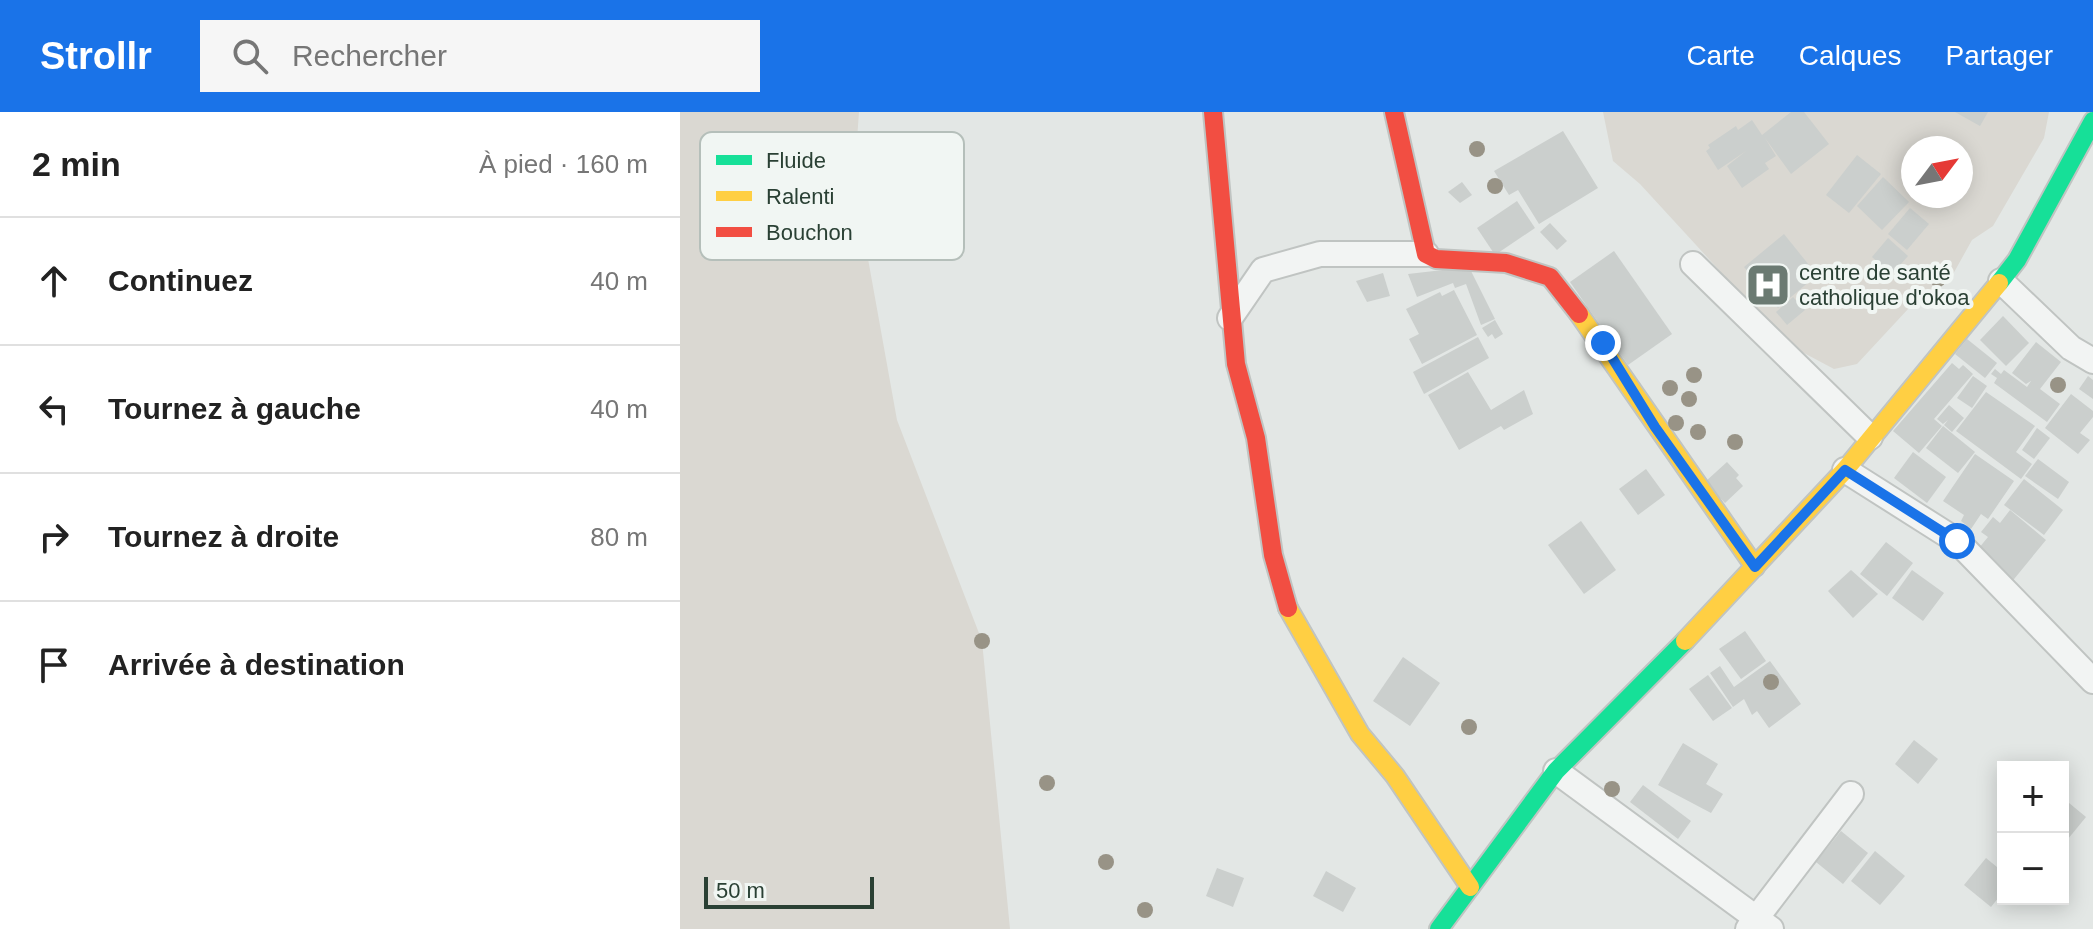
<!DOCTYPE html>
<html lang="fr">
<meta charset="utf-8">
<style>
body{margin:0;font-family:Helvetica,sans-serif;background:#f6f6f6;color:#222}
.controls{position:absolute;right:24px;bottom:24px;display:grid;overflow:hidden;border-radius:0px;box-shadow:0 4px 20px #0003}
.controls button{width:72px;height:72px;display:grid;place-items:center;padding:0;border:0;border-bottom:2px solid #e0e0e0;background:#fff;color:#222;font:40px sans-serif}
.compass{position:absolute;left:1221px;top:24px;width:72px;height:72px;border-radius:50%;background:#fff;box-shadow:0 4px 20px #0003;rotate:58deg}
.scale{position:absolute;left:24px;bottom:20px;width:170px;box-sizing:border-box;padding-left:8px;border:4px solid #2a4034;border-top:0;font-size:22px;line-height:28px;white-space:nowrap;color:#2a4034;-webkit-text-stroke:6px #f1f6f3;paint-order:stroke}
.stop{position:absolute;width:24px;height:24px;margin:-18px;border:6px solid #1a73e8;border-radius:50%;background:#fff}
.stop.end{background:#1a73e8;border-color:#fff;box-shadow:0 2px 8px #0008}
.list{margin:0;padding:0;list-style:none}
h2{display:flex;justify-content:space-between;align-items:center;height:104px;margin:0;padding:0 32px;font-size:34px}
h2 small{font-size:26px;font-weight:400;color:#767676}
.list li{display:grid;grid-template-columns:52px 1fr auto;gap:24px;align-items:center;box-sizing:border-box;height:128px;padding:0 32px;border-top:2px solid #e0e0e0}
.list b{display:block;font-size:30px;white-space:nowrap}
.list em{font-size:26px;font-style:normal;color:#767676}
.icon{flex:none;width:44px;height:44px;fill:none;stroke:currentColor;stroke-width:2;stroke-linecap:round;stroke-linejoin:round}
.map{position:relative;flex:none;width:1413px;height:817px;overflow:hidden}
header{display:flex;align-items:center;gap:48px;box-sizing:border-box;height:112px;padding:0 40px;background:#1a73e8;color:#fff}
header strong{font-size:38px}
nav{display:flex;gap:44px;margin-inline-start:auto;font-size:28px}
.search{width:560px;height:72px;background:#f6f6f6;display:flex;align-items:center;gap:20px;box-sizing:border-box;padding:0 28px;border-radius:0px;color:#767676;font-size:30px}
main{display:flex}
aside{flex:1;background:#fff}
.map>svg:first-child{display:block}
.green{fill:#dad8d2;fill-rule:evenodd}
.building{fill:#cbcfcd}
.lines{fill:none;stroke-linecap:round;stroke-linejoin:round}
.street-casing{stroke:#c0c4c2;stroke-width:28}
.fast-casing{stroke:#c0c4c2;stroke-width:22}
.slow-casing{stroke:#c0c4c2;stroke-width:22}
.jam-casing{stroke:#c0c4c2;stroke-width:22}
.street{stroke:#f2f4f3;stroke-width:24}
.fast{stroke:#16e098;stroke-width:18}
.slow{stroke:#ffcf43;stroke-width:18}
.jam{stroke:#f24e42;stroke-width:18}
.tree{fill:#989386}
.route{stroke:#1a73e8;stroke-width:10}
.labels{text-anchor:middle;stroke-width:8;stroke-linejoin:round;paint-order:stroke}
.poi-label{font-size:22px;fill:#2a4034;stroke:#f1f6f3;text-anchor:start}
.key{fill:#f1f6f3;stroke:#b5bfba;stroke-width:2}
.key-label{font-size:22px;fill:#2a4034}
</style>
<header>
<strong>Strollr</strong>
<div class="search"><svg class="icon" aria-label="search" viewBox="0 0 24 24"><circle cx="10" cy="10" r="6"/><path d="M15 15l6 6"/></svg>Rechercher</div>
<nav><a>Carte</a><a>Calques</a><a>Partager</a></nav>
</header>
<main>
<aside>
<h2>2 min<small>À pied · 160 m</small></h2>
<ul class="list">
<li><svg class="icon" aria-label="ahead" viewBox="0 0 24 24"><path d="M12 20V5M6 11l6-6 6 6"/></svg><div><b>Continuez</b></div><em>40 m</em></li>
<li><svg class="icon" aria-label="left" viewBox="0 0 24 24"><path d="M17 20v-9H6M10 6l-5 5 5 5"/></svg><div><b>Tournez à gauche</b></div><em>40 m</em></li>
<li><svg class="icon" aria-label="right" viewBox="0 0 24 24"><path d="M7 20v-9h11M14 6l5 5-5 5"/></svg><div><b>Tournez à droite</b></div><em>80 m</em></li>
<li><svg class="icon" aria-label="arrive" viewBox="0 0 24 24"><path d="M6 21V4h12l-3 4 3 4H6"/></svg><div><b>Arrivée à destination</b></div></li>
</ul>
</aside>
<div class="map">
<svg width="1413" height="817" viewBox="0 0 1413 817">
<rect width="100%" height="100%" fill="#e3e7e5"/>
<g class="green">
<polygon points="0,0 179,0 174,69 217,308 302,529 330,817 0,817"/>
<path d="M923,0H1369L1364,26L1313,114L1292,128L1272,164L1229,196L1177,252L1154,257L1107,232L960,72L933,49ZM1233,36H1281V84H1233Z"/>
</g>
<g class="building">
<polygon points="1111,0 1124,0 1149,32 1111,62 1085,26 1096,44 1085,51 1089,57 1062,76 1047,54 1066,39 1038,58 1026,39 1030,36 1028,33 1056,14 1058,18 1072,8 1082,23"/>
<polygon points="1275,0 1308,0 1300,14"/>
<polygon points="883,19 918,76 859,112 838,78 829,83 814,59"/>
<polygon points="1177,43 1201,62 1169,101 1146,83"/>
<polygon points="1203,65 1229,90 1202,118 1177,94"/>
<polygon points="782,70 792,83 780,91 768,80"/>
<polygon points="837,89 855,116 815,143 797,116"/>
<polygon points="1230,96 1249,112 1227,138 1208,122"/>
<polygon points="870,111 887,129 877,138 860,120"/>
<polygon points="1104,122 1137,163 1098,196 1064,155"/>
<polygon points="1208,126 1228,144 1212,162 1192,145"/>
<polygon points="934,139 992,222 948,253 890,170"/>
<polygon points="789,155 815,207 801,213 786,172 775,176 773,171 737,185 728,162"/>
<polygon points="703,161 710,184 687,190 676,169"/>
<polygon points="774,178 797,223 742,252 729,227 739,222 726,197 760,180 762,184"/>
<polygon points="1113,185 1125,198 1107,213 1096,200"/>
<polygon points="1323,204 1349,231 1326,254 1300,228"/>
<polygon points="815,208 823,222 815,227 812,222 808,225 802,216"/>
<polygon points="798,225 809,246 744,282 733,260"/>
<polygon points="1287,227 1317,251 1305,266 1275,242"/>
<polygon points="1356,230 1381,250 1360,277 1380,292 1367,310 1314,271 1317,266 1311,262 1315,257 1321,262 1324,258 1347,275 1351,269 1346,272 1332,261"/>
<polygon points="1272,251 1279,257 1283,253 1293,262 1254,307 1262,314 1239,341 1213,319"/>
<polygon points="788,260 811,298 844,278 853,302 824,318 821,314 779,338 748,283"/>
<polygon points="1293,264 1307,274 1292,296 1277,286"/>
<polygon points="1408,264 1413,268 1413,287 1399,277"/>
<polygon points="1306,280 1355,314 1336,340 1352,352 1341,367 1276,319"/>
<polygon points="1391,282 1413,299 1413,305 1400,321 1410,328 1398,342 1365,316"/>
<polygon points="1269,293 1284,306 1272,320 1264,313 1268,308 1263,312 1257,307"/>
<polygon points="1263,314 1295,340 1278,361 1246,336"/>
<polygon points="1357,316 1370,326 1354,347 1342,338"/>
<polygon points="1233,340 1266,365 1247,391 1214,366"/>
<polygon points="1295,342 1334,369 1308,407 1301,402 1291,417 1281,409 1284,403 1263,389"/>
<polygon points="1358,347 1389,370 1378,387 1345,364"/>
<polygon points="1047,350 1059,363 1056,366 1063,374 1045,391 1025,370"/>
<polygon points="966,357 985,383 958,403 939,377"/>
<polygon points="1344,367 1383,398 1364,423 1324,393"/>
<polygon points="1330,398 1366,428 1330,472 1294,442 1308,425 1301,420 1313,405 1320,411"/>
<polygon points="901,409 936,458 904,482 868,433"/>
<polygon points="1206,430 1233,451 1207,484 1180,462"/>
<polygon points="1171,458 1198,482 1173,506 1148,479"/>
<polygon points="1232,458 1264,481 1243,509 1212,486"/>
<polygon points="1065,519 1086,549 1061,567 1039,537"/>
<polygon points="723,545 760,571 730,614 693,589"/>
<polygon points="1090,549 1121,592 1089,616 1077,599 1072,603 1064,587 1053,595 1030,561 1040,554 1054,575"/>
<polygon points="1028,563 1052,596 1033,609 1009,577"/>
<polygon points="1234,628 1258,647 1238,672 1215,652"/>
<polygon points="1003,631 1038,652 1026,672 1043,682 1031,701 978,673"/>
<polygon points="963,673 1011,709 998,727 950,690"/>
<polygon points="1383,686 1406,705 1383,733"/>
<polygon points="1161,719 1188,741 1163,772 1136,750"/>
<polygon points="1195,739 1225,764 1200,793 1171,769"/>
<polygon points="1306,746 1323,760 1323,780 1311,795 1284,773"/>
<polygon points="537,756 564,766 553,795 526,784"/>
<polygon points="646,759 676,776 663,800 633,784"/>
</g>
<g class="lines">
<g class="street-casing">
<g id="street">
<polyline points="1013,152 1190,325"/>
<polyline points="1321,169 1391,236 1413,249"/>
<polyline points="550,206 583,158 640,142 746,142"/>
<polyline points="1165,358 1277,429 1413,569"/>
<polyline points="876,659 1091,817"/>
<polyline points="1068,817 1171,682"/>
</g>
</g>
<g class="fast-casing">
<g id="fast">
<polyline points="1319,171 1337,148 1413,9"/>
<polyline points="759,817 876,659 1005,529"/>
</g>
</g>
<g class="slow-casing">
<g id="slow">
<polyline points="899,202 1075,455"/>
<polyline points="608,496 680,622 715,664 790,775"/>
<polyline points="1005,529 1165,358 1319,171"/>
</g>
</g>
<g class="jam-casing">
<g id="jam">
<polyline points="533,0 556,252 576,326 593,443 608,496"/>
<polyline points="714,0 746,142 756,147 826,151 870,165 899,202"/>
</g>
</g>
<use href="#street" class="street"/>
<use href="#fast" class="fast"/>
<use href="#slow" class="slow"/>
<use href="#jam" class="jam"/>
</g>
<g class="tree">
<circle cx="797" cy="37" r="8"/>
<circle cx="815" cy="74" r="8"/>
<circle cx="1258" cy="167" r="8"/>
<circle cx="1014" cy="263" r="8"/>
<circle cx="1378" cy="273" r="8"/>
<circle cx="990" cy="276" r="8"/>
<circle cx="1009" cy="287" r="8"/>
<circle cx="996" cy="311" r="8"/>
<circle cx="1018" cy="320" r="8"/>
<circle cx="1055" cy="330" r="8"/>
<circle cx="302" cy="529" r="8"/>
<circle cx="1091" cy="570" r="8"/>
<circle cx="789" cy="615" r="8"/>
<circle cx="367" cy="671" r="8"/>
<circle cx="932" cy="677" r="8"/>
<circle cx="426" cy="750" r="8"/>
<circle cx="465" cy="798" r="8"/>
</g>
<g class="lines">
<polyline class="route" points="923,231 975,315 1075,455 1165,358 1277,429"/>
</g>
<defs>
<g id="hospital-square" transform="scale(2.3)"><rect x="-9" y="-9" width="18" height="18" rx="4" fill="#6b7a72" stroke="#f1f6f3"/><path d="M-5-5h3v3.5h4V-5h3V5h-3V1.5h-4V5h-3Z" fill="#fff"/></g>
</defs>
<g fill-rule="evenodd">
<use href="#hospital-square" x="1088" y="173"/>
</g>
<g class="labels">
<g class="poi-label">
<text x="1119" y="168">centre de santé<tspan x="1119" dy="25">catholique d'okoa</tspan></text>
</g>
</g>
<rect x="20" y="20" width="264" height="128" rx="12" class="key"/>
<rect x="36" y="43" width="36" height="10" fill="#16e098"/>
<rect x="36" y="79" width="36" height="10" fill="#ffcf43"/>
<rect x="36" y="115" width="36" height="10" fill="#f24e42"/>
<g class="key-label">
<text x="86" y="56">Fluide</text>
<text x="86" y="92">Ralenti</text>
<text x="86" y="128">Bouchon</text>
</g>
</svg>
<div class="controls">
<button>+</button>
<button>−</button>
</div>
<svg class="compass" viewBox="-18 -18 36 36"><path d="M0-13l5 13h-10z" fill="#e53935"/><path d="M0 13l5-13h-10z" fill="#767676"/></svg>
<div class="scale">50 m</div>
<div class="stop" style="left:1277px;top:429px"></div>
<div class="stop end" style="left:923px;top:231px"></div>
</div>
</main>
